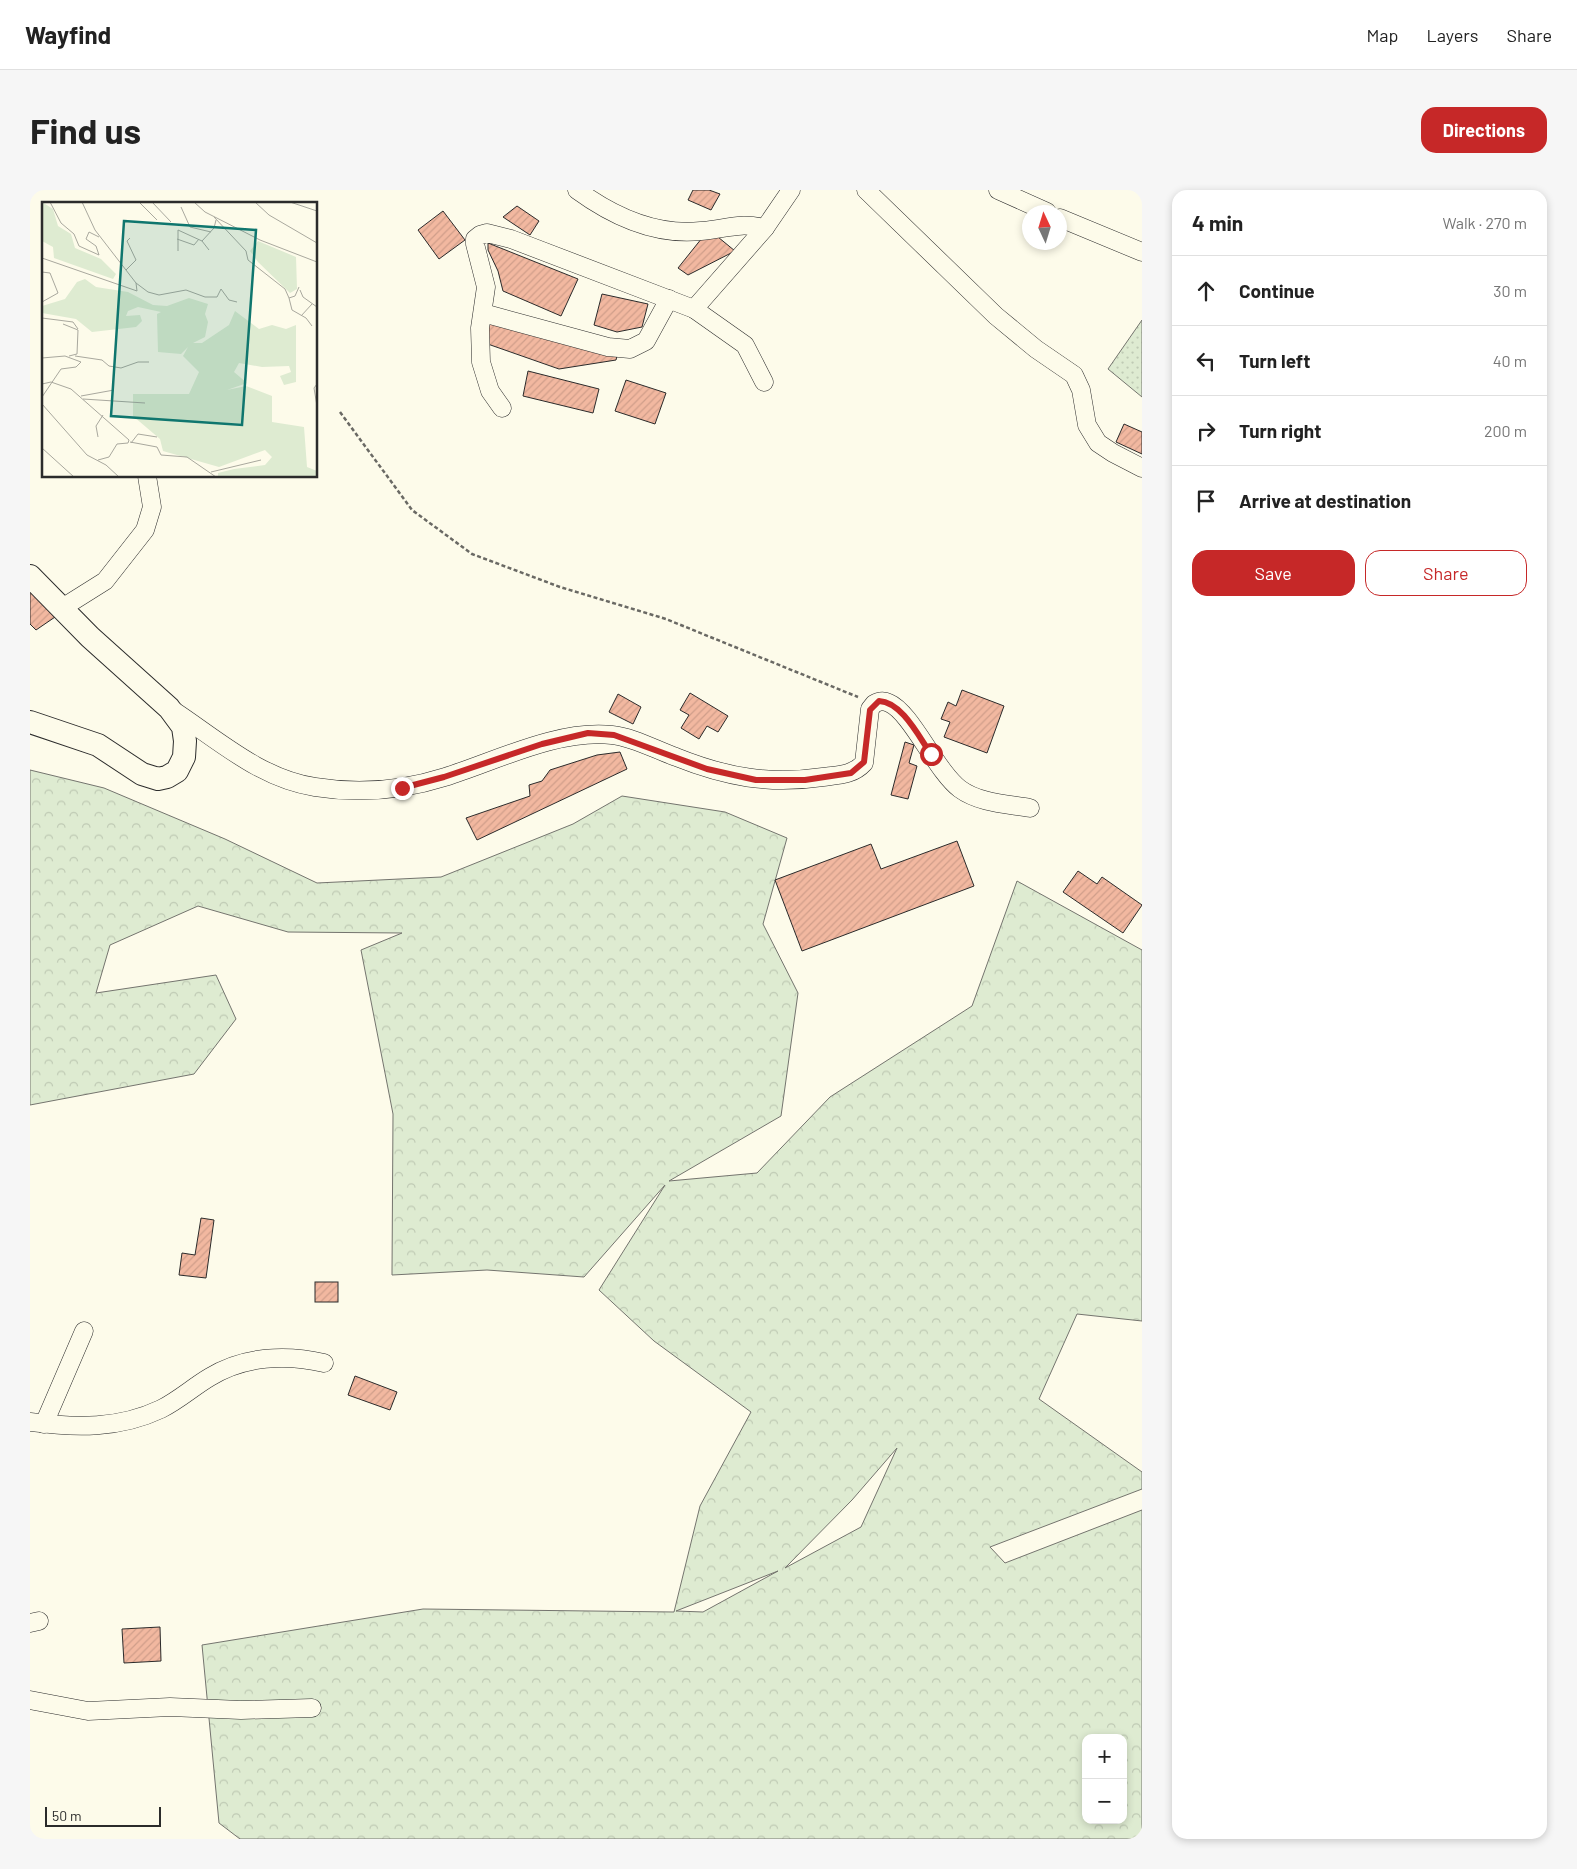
<!DOCTYPE html>
<meta charset="utf-8">
<style>
body{margin:0;font-family:Barlow,sans-serif;background:#f6f6f6;color:#222}
.controls{position:absolute;right:15px;bottom:15px;display:grid;overflow:hidden;border-radius:10px;box-shadow:0 2px 8px #0003}
.controls button{width:45px;height:45px;display:grid;place-items:center;padding:0;border:0;border-bottom:1px solid #e0e0e0;background:#fff;color:#222;font:25px sans-serif}
.compass{position:absolute;left:992px;top:15px;width:45px;height:45px;border-radius:50%;background:#fff;box-shadow:0 2px 8px #0003;rotate:356deg}
.scale{position:absolute;left:15px;bottom:12px;width:116px;box-sizing:border-box;padding-left:5px;border:2px solid #2b2b2b;border-top:0;font-size:14px;line-height:18px;white-space:nowrap;color:#2b2b2b;-webkit-text-stroke:4px #fdfbea;paint-order:stroke}
.stop{position:absolute;width:15px;height:15px;margin:-11px;border:4px solid #c62828;border-radius:50%;background:#fff}
.stop.end{background:#c62828;border-color:#fff;box-shadow:0 1px 5px #0008}
.list{margin:0;padding:0;list-style:none}
h2{display:flex;justify-content:space-between;align-items:center;height:65px;margin:0;padding:0 20px;font-size:21px}
h2 small{font-size:16px;font-weight:400;color:#767676}
.list li{display:grid;grid-template-columns:32px 1fr auto;gap:15px;align-items:center;box-sizing:border-box;height:70px;padding:0 20px;border-top:1px solid #e0e0e0}
.list b{display:block;font-size:19px;white-space:nowrap}
.list em{font-size:16px;font-style:normal;color:#767676}
.actions{display:flex;gap:10px;padding:15px 20px}
.actions a{flex:1;padding:11px 0;border:1px solid #c62828;border-radius:15px;text-align:center;font-size:18px;color:#c62828}
.actions .main{background:#c62828;color:#fff}
.icon{flex:none;width:28px;height:28px;fill:none;stroke:currentColor;stroke-width:2;stroke-linecap:round;stroke-linejoin:round}
.map{position:relative;flex:none;width:1112px;height:1649px;overflow:hidden;border-radius:15px}
header{display:flex;align-items:center;gap:30px;box-sizing:border-box;height:70px;padding:0 25px;background:#fff;border-bottom:1px solid #e0e0e0}
header strong{font-size:24px}
nav{display:flex;gap:28px;margin-inline-start:auto;font-size:18px}
.intro{display:flex;align-items:center;justify-content:space-between;box-sizing:border-box;height:120px;padding:0 30px}
h1{margin:0;font-size:35px}
.button{padding:12px 22px;border-radius:15px;background:#c62828;color:#fff;font-size:18px;font-weight:700}
main{display:flex;gap:30px;padding:0 30px}
aside{flex:1;background:#fff;border-radius:15px;box-shadow:0 2px 8px #0003}
.map>svg:first-child{display:block}
.grass{fill:url(#grass-dots);stroke:#74746e}
.forest{fill:url(#forest-crowns);stroke:#74746e;fill-rule:evenodd}
.building{fill:url(#building-hatch);stroke:#2b2b2b}
.lines{fill:none;stroke-linecap:round;stroke-linejoin:round}
.minor-casing{stroke:#2b2b2b;stroke-width:19}
.major-casing{stroke:#2b2b2b;stroke-width:24}
.path{stroke:#6a6964;stroke-width:2.5;stroke-dasharray:4 2.5;stroke-linecap:butt}
.minor{stroke:#fdfbea;stroke-width:18}
.major{stroke:#fdfbea;stroke-width:22}
.route{stroke:#c62828;stroke-width:6}
.inset-road{fill:none;stroke:#a9a89e;stroke-width:1}
.view{fill:#0f766e;fill-opacity:0.15;stroke:#0f766e;stroke-width:2.5}
.inset-edge{fill:none;stroke:#2b2b2b;stroke-width:2.5}
</style>
<header>
<strong>Wayfind</strong>
<nav><a>Map</a><a>Layers</a><a>Share</a></nav>
</header>
<div class="intro"><h1>Find us</h1><a class="button">Directions</a></div>
<main>
<div class="map">
<svg width="1112" height="1649" viewBox="0 0 1112 1649">
<defs>
<pattern id="grass-dots" width="8" height="8" patternUnits="userSpaceOnUse" patternTransform="scale(1.25)"><rect width="8" height="8" fill="#deebd1"/><path d="M2 2h.1M6 6h.1" fill="none" stroke="#bfcab4" stroke-width="1.8" stroke-linecap="round"/></pattern>
<pattern id="forest-crowns" width="20" height="18" patternUnits="userSpaceOnUse" patternTransform="scale(1.25)"><rect width="20" height="18" fill="#deebd1"/><path d="M2 6a3 3 0 1 1 6 0M12 15a3 3 0 1 1 6 0" fill="none" stroke="#bfcab4"/></pattern>
<pattern id="building-hatch" width="6" height="6" patternUnits="userSpaceOnUse" patternTransform="scale(1.25)"><rect width="6" height="6" fill="#f2b8a0"/><path d="M-1 1l2-2M0 6l6-6M5 7l2-2" fill="none" stroke="#d09e8a"/></pattern>
</defs>
<rect width="100%" height="100%" fill="#fdfbea"/>
<polygon class="grass" points="1112,130 1112,207 1078,179"/>
<path class="forest" d="M0,580L74,598L195,649L287,693L411,687L543,634L592,606L695,622L757,648L733,734L768,803L751,926L639,991L727,983L800,907L942,816L987,691L1112,760V1131L1047,1124L1009,1209L1112,1282V1299L960,1357L975,1373L1112,1320V1649H210L189,1633L172,1455L393,1419L644,1422L670,1316L721,1222L624,1151L569,1100L635,995L554,1087L457,1080L362,1085L363,924L331,760L372,743L258,742L168,716L80,755L66,803L186,785L206,829L164,884L0,915ZM867,1258L831,1337L755,1378L822,1310ZM748,1381L673,1422L646,1421ZM1056,1548H1093V1630H1056Z"/>
<g class="building">
<polygon points="663,0 679,0 690,4 681,20 658,10"/>
<polygon points="487,16 509,31 500,45 473,27"/>
<polygon points="413,21 435,50 409,69 388,40"/>
<polygon points="688,47 705,61 658,85 648,78 672,48"/>
<polygon points="458,53 548,89 531,126 473,101 468,81 458,60"/>
<polygon points="572,104 618,114 612,137 587,142 564,135"/>
<polygon points="460,127 588,162 586,170 529,179 452,152"/>
<polygon points="498,181 569,199 563,223 493,206"/>
<polygon points="596,190 636,203 625,234 585,221"/>
<polygon points="1094,234 1112,242 1112,264 1086,252"/>
<polygon points="0,390 28,425 6,440 0,434"/>
<polygon points="932,500 974,516 957,563 914,547 920,532 911,529 918,512 926,516"/>
<polygon points="660,503 698,526 688,542 677,536 669,549 651,538 659,525 650,520"/>
<polygon points="588,504 611,517 603,534 579,522"/>
<polygon points="875,552 884,555 879,573 887,576 878,609 861,605"/>
<polygon points="590,562 597,579 447,650 436,628 500,606 499,595 512,591 520,580 567,565"/>
<polygon points="927,651 944,696 772,761 745,690 841,654 851,679"/>
<polygon points="1048,681 1067,694 1072,687 1112,715 1093,743 1033,702"/>
<polygon points="171,1028 184,1030 176,1088 149,1085 152,1063 165,1065"/>
<rect x="285" y="1092" width="23" height="20"/>
<polygon points="325,1186 367,1202 360,1220 318,1205"/>
<polygon points="130,1437 131,1471 94,1473 92,1439"/>
</g>
<g class="lines">
<g class="minor-casing">
<g id="minor">
<path d="M547,0C584,27 625,46 671,41C698,39 706,32 735,38"/>
<polyline points="836,0 966,126 1006,159 1044,185 1051,200 1057,235 1068,253 1083,263 1112,278"/>
<polyline points="968,0 1017,22"/>
<polyline points="1030,28 1112,62"/>
<polyline points="664,119 735,38 761,0"/>
<polyline points="453,123 578,157 600,159 616,151 639,109"/>
<polyline points="472,218 460,201 451,172 450,138 456,97 445,54 445,49 450,45 457,43 481,49 664,119 715,155 734,192"/>
<polyline points="32,418 75,391 115,340 122,317 117,286"/>
<path d="M144,521C188,550 231,589 285,597C328,604 374,600 415,587C466,571 528,539 582,545C603,547 626,560 646,567C696,587 739,595 793,587C809,585 823,585 834,573L840,519L844,514C849,511 853,510 859,513C881,522 906,581 930,599C949,613 977,614 1000,618"/>
<path d="M0,1232C46,1238 89,1239 131,1219C149,1210 163,1197 180,1187C214,1166 256,1164 294,1173"/>
<polyline points="14,1234 54,1141"/>
<polyline points="0,1433 9,1431"/>
<polyline points="0,1510 58,1521 140,1517 211,1520 282,1518"/>
</g>
</g>
<g class="major-casing">
<polyline id="major" points="0,386 60,447 139,518 153,537 155,551 154,567 147,581 137,587 128,589 112,584 68,555 0,532"/>
</g>
<polyline class="path" points="310,222 382,320 442,364 530,397 636,429 828,507"/>
<use href="#minor" class="minor"/>
<use href="#major" class="major"/>
</g>
<g class="lines">
<path class="route" d="M372,598L414,587L512,554L558,543L584,545L677,579L726,590H775L821,583L834,572L840,520L849,511C872,512 889,547 901,564"/>
</g>
<g transform="translate(12 12)">
<rect width="275" height="275" fill="#fdfbea"/>
<path d="M0,0L11,7L16,24L29,32L33,46L59,57L74,72L71,77L12,56L11,45L0,39ZM216,39L254,55L255,87L248,91L216,60L208,49Z" fill="#deebd1"/>
<path d="M43,77L54,85L86,90L111,103L125,104L147,96L166,102L163,112L166,120L163,135L151,141H160L187,123L193,109L217,127L230,123L244,127L254,123V180L242,183L238,174L249,170L247,164L220,165L197,161L192,170L205,181L185,188L204,184L230,194V220L262,225L265,265L275,269V275L176,274V271L192,267L223,263L230,255L223,248L177,265L121,249L118,237L91,214V192H147L157,170L141,154L146,145L139,152L116,150L115,112L119,110L96,105L86,109L84,114L98,113L100,119L94,125L50,130L34,117L0,111V104L23,97L35,80Z" fill="#deebd1"/>
<path class="inset-road" d="M8,0L19,21L32,32L37,44L57,53L54,44L44,37L47,30L57,35M97,0L115,18M110,0L129,20M152,0L163,10L218,38L275,60M213,0L227,13L275,41M248,0L275,9M139,5L148,25L169,30M172,15L204,49L206,58L243,87L247,96L253,94L257,85M135,37L152,43L157,37M160,39L172,26L174,18M136,49V28L160,39L167,48M0,56L95,89L94,81L53,28L40,0M84,68L94,58L85,39L88,36M0,70L8,71L16,91L0,100M94,81L106,90L117,93L144,88L163,95H175L179,87L187,98L195,100M258,88L261,95L275,105M247,96L250,108L264,116L270,124M259,114L270,102M0,116L31,120L36,127M21,122L36,128L35,152L27,154M33,154L60,158L67,164L79,166L96,160H107M0,156L23,154L39,160L34,165L19,167L0,195M0,182L9,180L29,187L87,238L86,241L75,242L67,255L56,258M275,182L272,186L275,204M39,194L72,188M41,197L103,201M0,202L45,253L64,263L77,275M56,235L54,224L61,213M88,240L115,245L119,253L145,255L174,275M89,241L96,232L115,235M0,246L32,275M169,270L219,258"/>
<path class="view" d="M82,19L214,28L200,223L69,214Z"/>
<rect width="275" height="275" class="inset-edge"/>
</g>
</svg>
<div class="controls">
<button>+</button>
<button>−</button>
</div>
<svg class="compass" viewBox="-18 -18 36 36"><path d="M0-13l5 13h-10z" fill="#e53935"/><path d="M0 13l5-13h-10z" fill="#767676"/></svg>
<div class="scale">50 m</div>
<div class="stop" style="left:901px;top:564px"></div>
<div class="stop end" style="left:372px;top:598px"></div>
</div>
<aside>
<h2>4 min<small>Walk · 270 m</small></h2>
<ul class="list">
<li><svg class="icon" aria-label="ahead" viewBox="0 0 24 24"><path d="M12 20V5M6 11l6-6 6 6"/></svg><div><b>Continue</b></div><em>30 m</em></li>
<li><svg class="icon" aria-label="left" viewBox="0 0 24 24"><path d="M17 20v-9H6M10 6l-5 5 5 5"/></svg><div><b>Turn left</b></div><em>40 m</em></li>
<li><svg class="icon" aria-label="right" viewBox="0 0 24 24"><path d="M7 20v-9h11M14 6l5 5-5 5"/></svg><div><b>Turn right</b></div><em>200 m</em></li>
<li><svg class="icon" aria-label="arrive" viewBox="0 0 24 24"><path d="M6 21V4h12l-3 4 3 4H6"/></svg><div><b>Arrive at destination</b></div></li>
</ul>
<div class="actions"><a class="main">Save</a><a>Share</a></div>
</aside>
</main>
